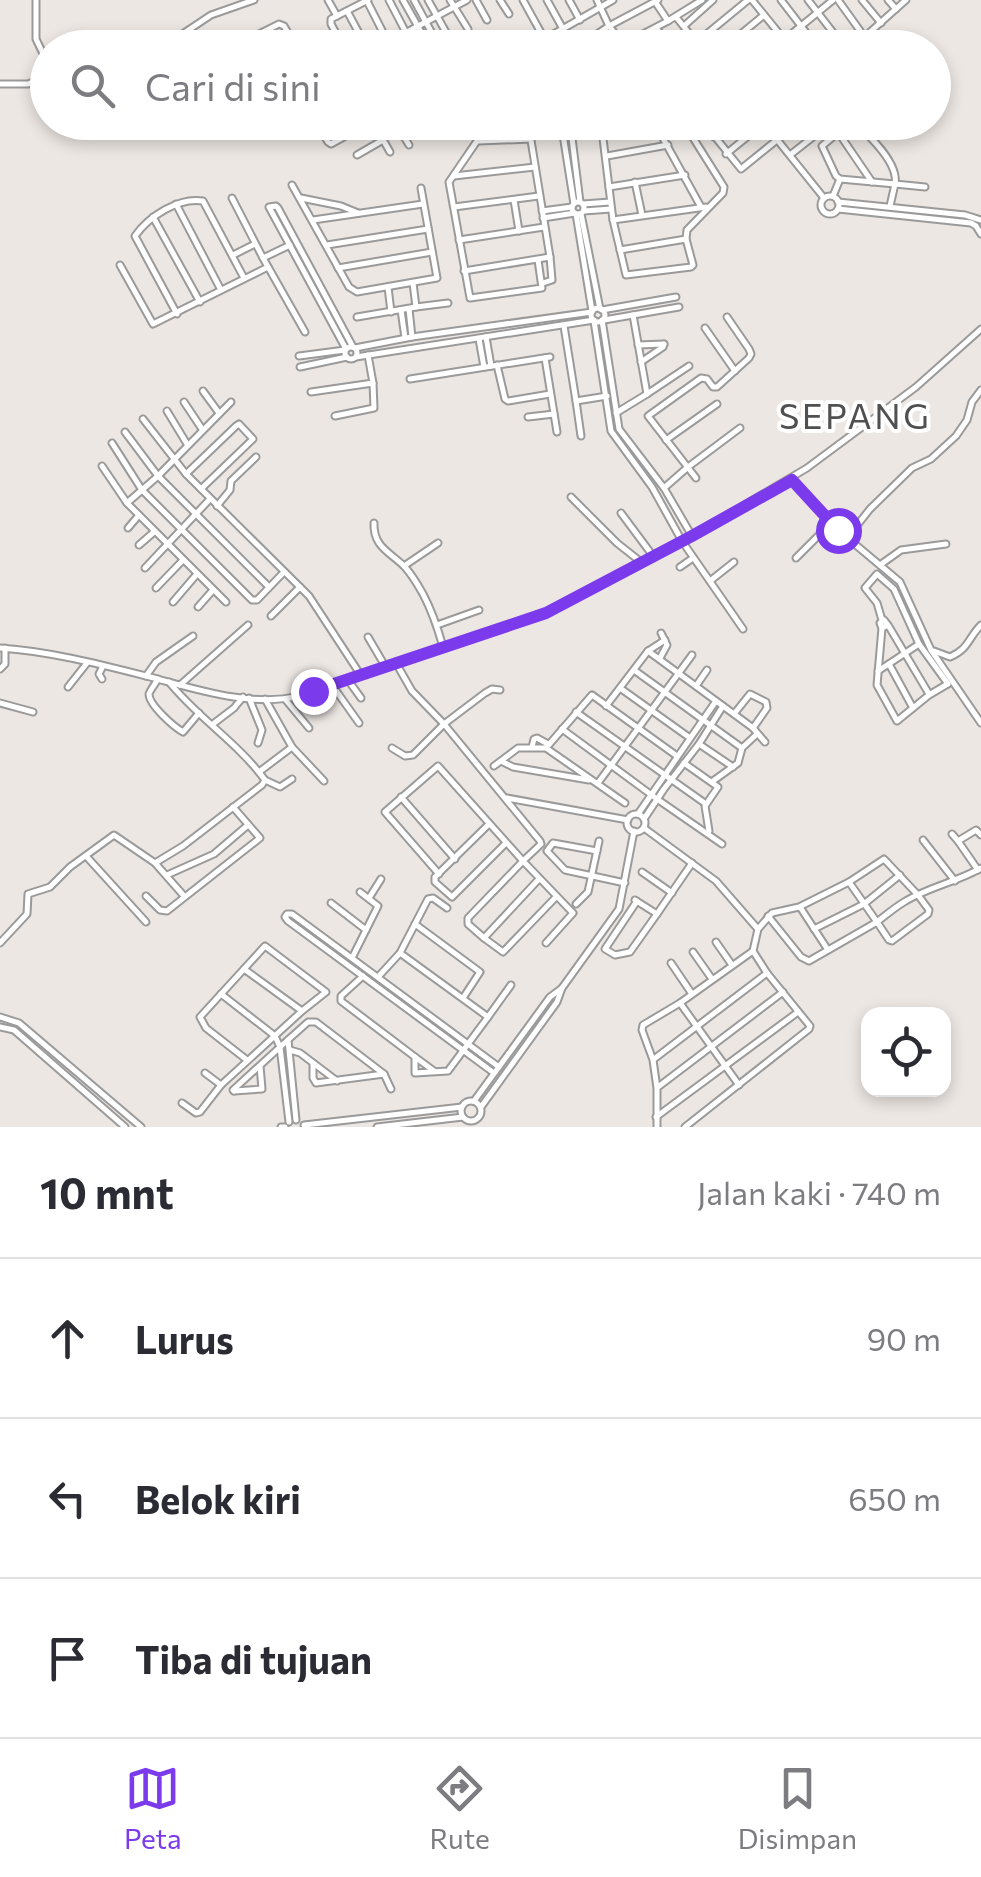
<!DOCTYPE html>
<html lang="id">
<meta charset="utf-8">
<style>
body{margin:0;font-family:Commissioner,sans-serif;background:#f2f2f3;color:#2b2b33}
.controls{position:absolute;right:30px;bottom:30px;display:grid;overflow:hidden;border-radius:20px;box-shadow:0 5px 15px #0003}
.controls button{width:90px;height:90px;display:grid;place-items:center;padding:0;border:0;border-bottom:2px solid #e1e1e2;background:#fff;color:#2b2b33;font:50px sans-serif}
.stop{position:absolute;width:30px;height:30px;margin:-22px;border:8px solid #7c3aed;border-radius:50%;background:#fff}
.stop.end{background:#7c3aed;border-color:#fff;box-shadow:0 2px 10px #0008}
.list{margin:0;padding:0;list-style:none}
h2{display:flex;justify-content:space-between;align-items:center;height:130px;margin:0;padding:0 40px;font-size:42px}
h2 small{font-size:32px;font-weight:400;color:#7c7c81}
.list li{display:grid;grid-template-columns:65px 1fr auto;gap:30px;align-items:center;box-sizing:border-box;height:160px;padding:0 40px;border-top:2px solid #e1e1e2}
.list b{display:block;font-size:38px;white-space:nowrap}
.list em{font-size:32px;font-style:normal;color:#7c7c81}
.icon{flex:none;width:55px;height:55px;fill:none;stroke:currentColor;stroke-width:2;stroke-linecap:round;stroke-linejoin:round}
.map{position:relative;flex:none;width:981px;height:1127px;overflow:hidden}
.search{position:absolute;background:#fff;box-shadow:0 5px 15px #0003;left:30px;right:30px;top:30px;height:110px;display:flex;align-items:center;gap:25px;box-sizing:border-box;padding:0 35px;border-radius:55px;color:#7c7c81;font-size:38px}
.sheet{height:610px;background:#fff}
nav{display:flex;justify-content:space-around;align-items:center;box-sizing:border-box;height:140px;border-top:2px solid #e1e1e2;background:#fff;font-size:28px;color:#7c7c81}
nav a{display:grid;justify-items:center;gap:5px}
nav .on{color:#7c3aed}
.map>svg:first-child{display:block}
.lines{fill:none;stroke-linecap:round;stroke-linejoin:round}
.street-casing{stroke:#9a9a9a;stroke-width:9}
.street{stroke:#fff;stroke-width:5}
.route{stroke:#7c3aed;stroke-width:12}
.labels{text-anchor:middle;stroke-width:8;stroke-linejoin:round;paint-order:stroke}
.quarter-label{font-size:35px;letter-spacing:2.5px;fill:#505050;stroke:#fff}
</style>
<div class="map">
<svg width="981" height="1127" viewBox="0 0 981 1127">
<rect width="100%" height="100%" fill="#ede7e3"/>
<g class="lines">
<g class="street-casing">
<g id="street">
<polyline points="36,0 36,39 48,64"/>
<polyline points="328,0 337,16"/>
<polyline points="389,0 414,48"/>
<polyline points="403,0 430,48"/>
<polyline points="414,0 440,48"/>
<polyline points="428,0 452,43"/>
<polyline points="450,0 468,29"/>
<polyline points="476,0 487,20"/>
<polyline points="500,0 509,14"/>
<polyline points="523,0 545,40"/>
<polyline points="547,0 563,29"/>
<polyline points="569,0 580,20"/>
<polyline points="597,0 609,26 623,43"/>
<polyline points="752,0 791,48"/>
<polyline points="781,0 818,48"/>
<polyline points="808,0 845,48"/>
<polyline points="838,0 866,39"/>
<polyline points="862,0 881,23"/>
<polyline points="888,0 896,9"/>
<polyline points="367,1 391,48"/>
<polyline points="656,3 668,21"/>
<polyline points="347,11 367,48"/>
<polyline points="676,17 701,48"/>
<polyline points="684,26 713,0"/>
<polyline points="656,28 672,48"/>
<polyline points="784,40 833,0"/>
<polyline points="317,41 321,48"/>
<polyline points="697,42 748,0"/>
<polyline points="146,48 181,35 211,15 254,0"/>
<polyline points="263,48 258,40 259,34 279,24 284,26 297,48"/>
<polyline points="344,48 331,24 331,19 368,0"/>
<polyline points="377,48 467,0"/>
<polyline points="537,48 538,43 613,0"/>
<polyline points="576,48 609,26 658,0"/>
<polyline points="616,48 668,21 702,0"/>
<polyline points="724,48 764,15"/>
<polyline points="761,48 779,34"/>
<polyline points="864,48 870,32 906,0"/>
<polyline points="0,84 28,84 48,76"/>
<polyline points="245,122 251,134"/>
<polyline points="270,122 271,126"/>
<polyline points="294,122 296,128"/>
<polyline points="316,122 328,142 331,144 371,122"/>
<polyline points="373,122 390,152"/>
<polyline points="395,122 409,145"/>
<polyline points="490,122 449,182 470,298 542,288 538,260"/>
<polyline points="561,122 574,204"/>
<polyline points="570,122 580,202"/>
<polyline points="601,122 613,220 706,207"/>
<polyline points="654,122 701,207"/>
<polyline points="703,122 741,169 799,122"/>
<polyline points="763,122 824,198"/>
<path d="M855,123C870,136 899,164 895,184L840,179L836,176L822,146L847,125Z"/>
<polyline points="219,126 227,122"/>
<polyline points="602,127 626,122"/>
<polyline points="838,132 872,182"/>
<polyline points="405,136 418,129 422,122"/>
<polyline points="714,137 732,122"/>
<polyline points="479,141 531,139"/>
<polyline points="726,154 763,124"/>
<polyline points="357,155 383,140"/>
<polyline points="790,155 832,122"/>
<polyline points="607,156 668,145"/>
<polyline points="454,176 535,167"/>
<polyline points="635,182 642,215"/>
<polyline points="292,185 349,287 357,292 437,278 421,188"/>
<polyline points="609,187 685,175"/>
<circle cx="830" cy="205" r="9"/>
<polyline points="833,196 840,179"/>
<polyline points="232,198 263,258 290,245"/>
<polyline points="301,198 341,206 358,213"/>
<polyline points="514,200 519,231"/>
<circle cx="578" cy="208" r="6"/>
<polyline points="838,202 965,215 981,220"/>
<polyline points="176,204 221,290"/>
<polyline points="583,204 610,202"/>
<polyline points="890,206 895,184 925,187"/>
<polyline points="454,207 539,196"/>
<polyline points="838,209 971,223 976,226 981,234"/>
<polyline points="542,211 572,207"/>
<polyline points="584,211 611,209"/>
<polyline points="576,214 592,311"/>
<polyline points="581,214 600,309"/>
<polyline points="153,217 200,302"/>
<polyline points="543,218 575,213"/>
<polyline points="313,220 423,204"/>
<polyline points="613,220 626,275 691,267 693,265 686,239 687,230 723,193 724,187 685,125 678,123 660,133"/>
<polyline points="459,240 544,227"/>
<polyline points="327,245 428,229"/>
<polyline points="620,250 686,239"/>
<polyline points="233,255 255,244"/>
<polyline points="263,258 305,332"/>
<polyline points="120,265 153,324 268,267"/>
<polyline points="338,268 432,252"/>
<polyline points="464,271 550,257 528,122"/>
<polyline points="413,283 416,307 448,303"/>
<polyline points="543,283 552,280 550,257"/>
<polyline points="388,287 391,312"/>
<circle cx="598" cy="315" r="7"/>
<polyline points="409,309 412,337"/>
<polyline points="401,310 405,338"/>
<polyline points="602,310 676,297"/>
<path d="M177,314L135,236C149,216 179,197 203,201L244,278"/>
<polyline points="357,317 416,307"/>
<polyline points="602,320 619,429 664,488 692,536"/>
<polyline points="604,320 679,307"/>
<polyline points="594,321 611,431 652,487 682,541 743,629"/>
<polyline points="564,326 576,401 607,396"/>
<polyline points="705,328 735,371"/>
<polyline points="486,337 491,366"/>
<polyline points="479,339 484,367"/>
<polyline points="638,345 664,344"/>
<circle cx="351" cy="353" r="6"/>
<polyline points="355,348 412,337 592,312"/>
<polyline points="346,349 269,207 276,206 278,208 353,347"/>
<polyline points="299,356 345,350"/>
<polyline points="356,357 594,320"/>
<polyline points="545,358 557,432"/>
<polyline points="641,362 663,347 664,344"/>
<polyline points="497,365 505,399 508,401 550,394"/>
<polyline points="300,367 347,357"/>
<polyline points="410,379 550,357"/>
<polyline points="203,391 219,413"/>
<polyline points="311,392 373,383"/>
<polyline points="647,394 689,366"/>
<polyline points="576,401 581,436"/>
<polyline points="184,402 202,429"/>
<polyline points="167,411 187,444"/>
<polyline points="616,413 647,394 633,315"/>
<polyline points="335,416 374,408 373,383 368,355"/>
<polyline points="528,417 554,414"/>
<polyline points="143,419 186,474 309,596 360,674"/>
<polyline points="125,432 158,476 269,587"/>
<polyline points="666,440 717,404"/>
<polyline points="112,443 142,490 252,600 257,600 284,572"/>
<polyline points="102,466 127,503 226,602"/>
<polyline points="186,474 236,426 239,424 253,439 201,489"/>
<polyline points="696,478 648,416 701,378 707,379 713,387 717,387 749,358 751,354 749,349 727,317"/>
<polyline points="791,479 838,530 900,582 931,650 981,723"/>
<polyline points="664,488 688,467 740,428"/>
<polyline points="571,497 617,543 641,562"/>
<polyline points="127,503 158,476 231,402"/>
<polyline points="217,506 230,490 231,481 256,457"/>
<polyline points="621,513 653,556"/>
<path d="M374,523C373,547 390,552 405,567C411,574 418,585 423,594C432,611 438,629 443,647"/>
<polyline points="128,528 139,515"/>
<polyline points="847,538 870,509 912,468 931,459 956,436 967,420 972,402 981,390"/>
<polyline points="139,545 154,532"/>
<polyline points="796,558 831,523"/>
<polyline points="880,565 901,550 946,544"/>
<polyline points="404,566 438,543"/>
<polyline points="680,567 693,558"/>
<polyline points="145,568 210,499"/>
<polyline points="710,581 734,562"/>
<polyline points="156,588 183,560"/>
<polyline points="173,602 197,574"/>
<polyline points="198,607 213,590"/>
<polyline points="271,616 300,587"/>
<polyline points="882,620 877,603 865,588 877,574 894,589 919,644 948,684"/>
<polyline points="437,625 479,610"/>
<polyline points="888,625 884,620 880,623 882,628 888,625 929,694"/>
<polyline points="882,628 877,685 897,721 929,695 946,685"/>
<polyline points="368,637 385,666"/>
<path d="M0,648C48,651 99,664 146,676C193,688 250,708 299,696L546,613L692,536L807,468L916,387L981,329"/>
<polyline points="648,651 753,728 765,742"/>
<path d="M934,651L950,657C969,649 968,638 981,625"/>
<polyline points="660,658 667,645 661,633"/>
<polyline points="396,663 412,691 444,724 540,841 541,844 523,861 573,913 546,943"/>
<polyline points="889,664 913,708"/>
<polyline points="0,669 5,664 5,648"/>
<polyline points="634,670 742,748"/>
<polyline points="878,671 919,644"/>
<polyline points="146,676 156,662 193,636"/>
<polyline points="102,679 99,674 103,666"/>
<path d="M158,679C157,681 149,692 149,694C149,705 174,727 183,732L199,713"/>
<polyline points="348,680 361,698"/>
<polyline points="180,685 248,625"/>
<polyline points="332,685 359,723"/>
<polyline points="696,686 707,670"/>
<polyline points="68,687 87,663"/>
<polyline points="620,688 690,738"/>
<polyline points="249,698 262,730 258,743"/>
<polyline points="265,699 292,747 324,781"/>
<polyline points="285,699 309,728"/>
<polyline points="0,703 33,712"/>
<polyline points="606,706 648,651 665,640"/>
<polyline points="576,712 706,804"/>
<polyline points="734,714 750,694 766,702 767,708 753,728"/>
<polyline points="213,724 234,708 243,697"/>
<polyline points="562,729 657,799 722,844"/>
<polyline points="699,744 733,767"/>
<polyline points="532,747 534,739 537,738 548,744"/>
<polyline points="392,748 405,756 413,755 444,724 485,693 492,689 500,690"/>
<polyline points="546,748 592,695 677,756"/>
<polyline points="503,762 513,767 589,780"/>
<polyline points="684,763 718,787 705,806 709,831"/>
<polyline points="494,766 518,748 546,748 625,803"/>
<polyline points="259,772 292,747"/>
<polyline points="265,780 280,787 292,779"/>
<polyline points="713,781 738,763 742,748 757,734"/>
<polyline points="598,783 692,655"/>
<polyline points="401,797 455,859"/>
<polyline points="507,798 628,820"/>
<circle cx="636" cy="823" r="9"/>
<polyline points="638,814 716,701"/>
<polyline points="644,819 664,789 699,744 723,706"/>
<polyline points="489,824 435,877 435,882 452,897 506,843"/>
<polyline points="644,828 716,881 757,928"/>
<polyline points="952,834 958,841 976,830 981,835"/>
<polyline points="923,840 955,881"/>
<polyline points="958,841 978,870"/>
<polyline points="597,851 553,843 547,851 565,870 625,883"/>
<polyline points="86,856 146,922"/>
<path d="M155,863L183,846L262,785L265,780C238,743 198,718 169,682"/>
<polyline points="642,872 672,893"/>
<polyline points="439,874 385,812 438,766 523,861 468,918 468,924 484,938 539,879"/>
<polyline points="167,875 214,854 248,825"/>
<polyline points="146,896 160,910 167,911 260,838 233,807"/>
<polyline points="369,898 381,879"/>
<polyline points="635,900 657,914 630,952 615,955 605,949 637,901"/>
<polyline points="331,903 366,930"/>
<polyline points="576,904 588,892 599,841"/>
<polyline points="800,907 828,950"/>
<polyline points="657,914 692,863"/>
<polyline points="768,916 801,957 809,961 877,922 849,882"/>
<polyline points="415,924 480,972 463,998"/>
<polyline points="814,929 864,904 900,875"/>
<polyline points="484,938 503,952 556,897"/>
<polyline points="716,942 732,965"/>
<polyline points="0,943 27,914 28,894 50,887 70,867 114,835 155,863 184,896"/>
<polyline points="693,952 712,979"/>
<polyline points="352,958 378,906 360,892"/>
<polyline points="671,963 692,994"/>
<polyline points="244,969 265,946 326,992 302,1011"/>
<polyline points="363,976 341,996 341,1001 415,1057 415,1073 448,1071 488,1017 400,953 428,899 433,898 447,908"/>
<polyline points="378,977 400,953"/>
<polyline points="221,994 275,1036 280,1047 308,1022 316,1022 384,1074"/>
<polyline points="680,1003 739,1085"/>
<polyline points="0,1017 19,1023 141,1127"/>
<polyline points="488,1017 511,985"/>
<polyline points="0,1027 14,1030 125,1127"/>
<polyline points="288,1040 296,1120"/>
<polyline points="280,1047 289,1122"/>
<polyline points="290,1050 300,1053 337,1081"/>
<polyline points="415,1057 434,1071"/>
<polyline points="654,1059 767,973"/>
<polyline points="313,1063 313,1078 316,1083 384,1074 391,1089"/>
<polyline points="205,1073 221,1085"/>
<polyline points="494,1073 288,921 285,917 287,914 292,914 499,1067"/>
<polyline points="658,1087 783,992"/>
<polyline points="234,1091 233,1090 280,1047"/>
<polyline points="234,1091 262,1089 260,1066"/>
<circle cx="471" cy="1111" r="10"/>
<polyline points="474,1101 550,997 562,988 619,909 634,831"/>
<polyline points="182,1103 196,1113 200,1112 221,1085 302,1011 244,969 200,1017 206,1028 247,1060"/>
<polyline points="481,1107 557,1002 562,988"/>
<polyline points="656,1117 798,1012"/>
<polyline points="304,1125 462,1107"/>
<polyline points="281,1127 285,1127"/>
<polyline points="377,1127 463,1117"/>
<polyline points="657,1127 657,1088 653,1060 642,1030 643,1025 680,1003 753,951"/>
<path d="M685,1127L809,1029L810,1026L767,973L753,951L758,929L772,913L799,907L849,882L884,859L918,895L929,910L928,914L892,941L889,940L877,922C886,915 894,908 904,902C928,887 957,882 981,868"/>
</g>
</g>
<use href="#street" class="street"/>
</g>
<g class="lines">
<polyline class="route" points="313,691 546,613 692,536 792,480 838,530"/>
</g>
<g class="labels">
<g class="quarter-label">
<text x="855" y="429">SEPANG</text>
</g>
</g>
</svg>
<div class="controls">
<button><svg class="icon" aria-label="locate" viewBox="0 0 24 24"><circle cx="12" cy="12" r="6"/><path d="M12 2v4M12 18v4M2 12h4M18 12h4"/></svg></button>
</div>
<div class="stop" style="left:838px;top:530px"></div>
<div class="stop end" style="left:313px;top:691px"></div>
<div class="search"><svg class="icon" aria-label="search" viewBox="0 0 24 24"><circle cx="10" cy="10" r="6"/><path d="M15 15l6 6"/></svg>Cari di sini</div>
</div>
<section class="sheet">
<h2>10 mnt<small>Jalan kaki · 740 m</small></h2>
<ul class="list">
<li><svg class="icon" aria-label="ahead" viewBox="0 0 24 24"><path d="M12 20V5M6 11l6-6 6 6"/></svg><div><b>Lurus</b></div><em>90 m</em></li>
<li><svg class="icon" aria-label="left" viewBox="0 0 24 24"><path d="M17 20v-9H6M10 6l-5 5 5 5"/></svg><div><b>Belok kiri</b></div><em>650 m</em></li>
<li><svg class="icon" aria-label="arrive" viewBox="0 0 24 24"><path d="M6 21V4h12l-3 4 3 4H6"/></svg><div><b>Tiba di tujuan</b></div></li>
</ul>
</section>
<nav>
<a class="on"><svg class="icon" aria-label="map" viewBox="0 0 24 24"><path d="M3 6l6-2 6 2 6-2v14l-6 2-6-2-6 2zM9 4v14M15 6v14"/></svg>Peta</a>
<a><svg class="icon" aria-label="directions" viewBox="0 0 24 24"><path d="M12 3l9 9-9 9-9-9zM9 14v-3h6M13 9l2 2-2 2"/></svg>Rute</a>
<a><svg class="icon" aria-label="saved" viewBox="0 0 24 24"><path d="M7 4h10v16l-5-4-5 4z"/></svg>Disimpan</a>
</nav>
